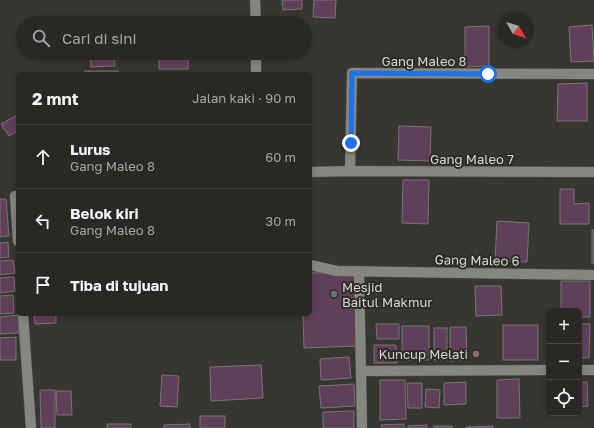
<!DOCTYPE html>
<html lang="id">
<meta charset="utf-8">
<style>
body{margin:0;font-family:"Golos Text",sans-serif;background:#31302d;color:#f1f3f6}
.controls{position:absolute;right:12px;bottom:12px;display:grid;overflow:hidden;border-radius:6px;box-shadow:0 2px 6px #0003}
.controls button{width:36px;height:36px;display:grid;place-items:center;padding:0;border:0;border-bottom:1px solid #454442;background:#292825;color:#f1f3f6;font:20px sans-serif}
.compass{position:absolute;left:498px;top:12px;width:36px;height:36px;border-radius:50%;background:#292825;box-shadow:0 2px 6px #0003;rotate:129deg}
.stop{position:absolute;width:12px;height:12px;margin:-9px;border:3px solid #1a73e8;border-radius:50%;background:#fff}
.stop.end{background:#1a73e8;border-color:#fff;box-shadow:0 1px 4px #0008}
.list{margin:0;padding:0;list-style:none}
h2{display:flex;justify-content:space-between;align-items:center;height:52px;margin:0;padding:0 16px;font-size:17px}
h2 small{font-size:13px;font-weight:400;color:#a5a6a7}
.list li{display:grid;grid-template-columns:26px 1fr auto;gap:12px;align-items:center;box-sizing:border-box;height:64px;padding:0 16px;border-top:1px solid #454442}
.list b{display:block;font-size:15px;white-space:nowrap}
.list p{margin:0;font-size:13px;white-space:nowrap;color:#a5a6a7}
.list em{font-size:13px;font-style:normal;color:#a5a6a7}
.icon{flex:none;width:22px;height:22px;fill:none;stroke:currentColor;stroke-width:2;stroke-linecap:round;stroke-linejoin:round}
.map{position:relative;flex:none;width:594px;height:428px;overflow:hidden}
.search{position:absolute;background:#292825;box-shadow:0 2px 6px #0003;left:16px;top:16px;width:296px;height:44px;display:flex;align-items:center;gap:10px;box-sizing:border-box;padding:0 14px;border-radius:22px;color:#a5a6a7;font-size:15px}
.panel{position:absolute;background:#292825;box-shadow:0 2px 6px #0003;left:16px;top:72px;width:296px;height:244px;border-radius:6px}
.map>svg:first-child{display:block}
.building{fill:#604059;stroke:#797478}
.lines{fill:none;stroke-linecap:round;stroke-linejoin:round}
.street-casing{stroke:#565451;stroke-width:11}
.street{stroke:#86857f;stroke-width:10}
.route{stroke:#1a73e8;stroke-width:5}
.worship-dot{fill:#6b7280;stroke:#2d2c27;stroke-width:1.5}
.education-dot{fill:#8d6e63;stroke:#2d2c27;stroke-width:1.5}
.labels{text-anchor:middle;stroke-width:4;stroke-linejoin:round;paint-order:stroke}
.street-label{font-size:13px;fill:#d7d6d3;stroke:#2d2c27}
.poi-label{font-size:13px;fill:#d7d6d3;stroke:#2d2c27;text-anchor:start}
</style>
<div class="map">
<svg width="594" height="428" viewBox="0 0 594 428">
<rect width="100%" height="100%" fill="#373631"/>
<g class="building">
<polygon points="282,0 302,0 302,9 283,10"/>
<polygon points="314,0 336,0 335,18 313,17"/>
<polygon points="592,25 594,61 571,62 569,27"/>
<polygon points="489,26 489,66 465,67 465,27"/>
<polygon points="90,53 114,53 115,66 91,67"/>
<rect x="159" y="53" width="29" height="16"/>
<rect x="85" y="71" width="33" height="3"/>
<polygon points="587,83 587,121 557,121 558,84"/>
<polygon points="17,115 18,131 9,136 1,124"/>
<polygon points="399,126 431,127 430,161 398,160"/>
<polygon points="403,180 429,180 428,224 402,223"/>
<polygon points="560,189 574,189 574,204 589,203 589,224 560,224"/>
<polygon points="0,199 6,199 9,236 0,237"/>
<polygon points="497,221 529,223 527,262 495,261"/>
<rect x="592" y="230" width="2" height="33"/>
<polygon points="8,242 9,257 0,258 0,243"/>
<polygon points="13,260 15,273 0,275 0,261"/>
<polygon points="358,272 359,346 304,348 303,314 310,314 310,273"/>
<polygon points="14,277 15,291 0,293 0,278"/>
<polygon points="561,281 590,281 590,317 579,317 579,311 561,311"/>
<polygon points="475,286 501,286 502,315 476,316"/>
<polygon points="13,295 14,313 0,314 0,296"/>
<polygon points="34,314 56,314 56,323 35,324"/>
<polygon points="18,315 19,333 0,334 0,317"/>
<polygon points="376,324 399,324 399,339 377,339"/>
<polygon points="579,324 590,324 589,358 579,358"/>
<rect x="503" y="325" width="35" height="35"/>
<rect x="402" y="326" width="27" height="34"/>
<polygon points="450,327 466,327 467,360 450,361"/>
<rect x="434" y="328" width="13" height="32"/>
<polygon points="16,337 16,360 0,360 0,338"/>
<polygon points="374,345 396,345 397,363 374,363"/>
<polygon points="349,357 351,378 321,380 320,359"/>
<polygon points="261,365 263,398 211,401 210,367"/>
<polygon points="162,375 179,376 177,407 160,406"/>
<polygon points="519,379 520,418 497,418 497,380"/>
<polygon points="380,380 405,380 406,419 380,420"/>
<polygon points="466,382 466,404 444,405 444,383"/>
<polygon points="579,382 587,382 588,406 579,407"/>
<polygon points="407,383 422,383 422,408 408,408"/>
<polygon points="354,384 355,406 321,408 319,386"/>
<polygon points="426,389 440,390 439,408 425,407"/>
<polygon points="40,390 55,390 55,428 41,428"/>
<polygon points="56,391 71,391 72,415 57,415"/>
<polygon points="354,411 354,428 323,428 323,412"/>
<rect x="200" y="416" width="25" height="12"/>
<rect x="107" y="424" width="24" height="4"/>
<polygon points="190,424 190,428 164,428 164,425"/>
<polygon points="404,424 404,428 381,428 381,425"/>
<polygon points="427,425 427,428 408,428 408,426"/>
<rect x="434" y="426" width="18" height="2"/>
<polygon points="493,426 493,428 466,428 466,427"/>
</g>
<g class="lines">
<g class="street-casing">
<g id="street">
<polyline points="255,0 256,23"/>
<polyline points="256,53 256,74"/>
<polyline points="350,171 352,73 594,74"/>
<polyline points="310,172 350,171 594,172"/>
<polyline points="15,196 18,241"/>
<polyline points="310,265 337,271 594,275"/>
<polyline points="359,271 362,428"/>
<polyline points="23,314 31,428"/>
<polyline points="579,370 594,370"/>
<polyline points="361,371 549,370"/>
</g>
</g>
<use href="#street" class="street"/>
</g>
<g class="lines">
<polyline class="route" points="351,143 352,73 488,74"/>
</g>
<circle class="worship-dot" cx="334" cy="294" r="4"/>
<circle class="education-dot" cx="476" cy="354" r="4"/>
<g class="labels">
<g class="street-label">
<text x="424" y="66">Gang Maleo 8</text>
<text x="472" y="164">Gang Maleo 7</text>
<text transform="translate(477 260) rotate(1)" y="5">Gang Maleo 6</text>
</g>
<g class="poi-label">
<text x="342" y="292">Mesjid<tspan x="342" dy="15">Baitul Makmur</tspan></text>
<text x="468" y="359" text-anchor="end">Kuncup Melati</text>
</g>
</g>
</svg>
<div class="controls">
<button>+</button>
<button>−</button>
<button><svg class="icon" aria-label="locate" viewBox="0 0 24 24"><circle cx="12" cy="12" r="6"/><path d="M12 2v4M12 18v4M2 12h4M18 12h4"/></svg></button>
</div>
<svg class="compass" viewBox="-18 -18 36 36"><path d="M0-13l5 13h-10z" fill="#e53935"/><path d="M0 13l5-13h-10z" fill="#a5a6a7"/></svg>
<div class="stop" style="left:488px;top:74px"></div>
<div class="stop end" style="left:351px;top:143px"></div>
<div class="search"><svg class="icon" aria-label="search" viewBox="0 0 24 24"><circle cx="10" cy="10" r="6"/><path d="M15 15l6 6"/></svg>Cari di sini</div>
<section class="panel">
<h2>2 mnt<small>Jalan kaki · 90 m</small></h2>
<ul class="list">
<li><svg class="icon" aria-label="ahead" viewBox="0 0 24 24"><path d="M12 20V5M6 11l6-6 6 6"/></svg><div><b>Lurus</b><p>Gang Maleo 8</p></div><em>60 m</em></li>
<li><svg class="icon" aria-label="left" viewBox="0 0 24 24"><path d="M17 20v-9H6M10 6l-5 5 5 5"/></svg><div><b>Belok kiri</b><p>Gang Maleo 8</p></div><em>30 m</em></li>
<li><svg class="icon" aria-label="arrive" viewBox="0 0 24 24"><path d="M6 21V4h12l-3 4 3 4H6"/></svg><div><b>Tiba di tujuan</b></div></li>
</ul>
</section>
</div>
